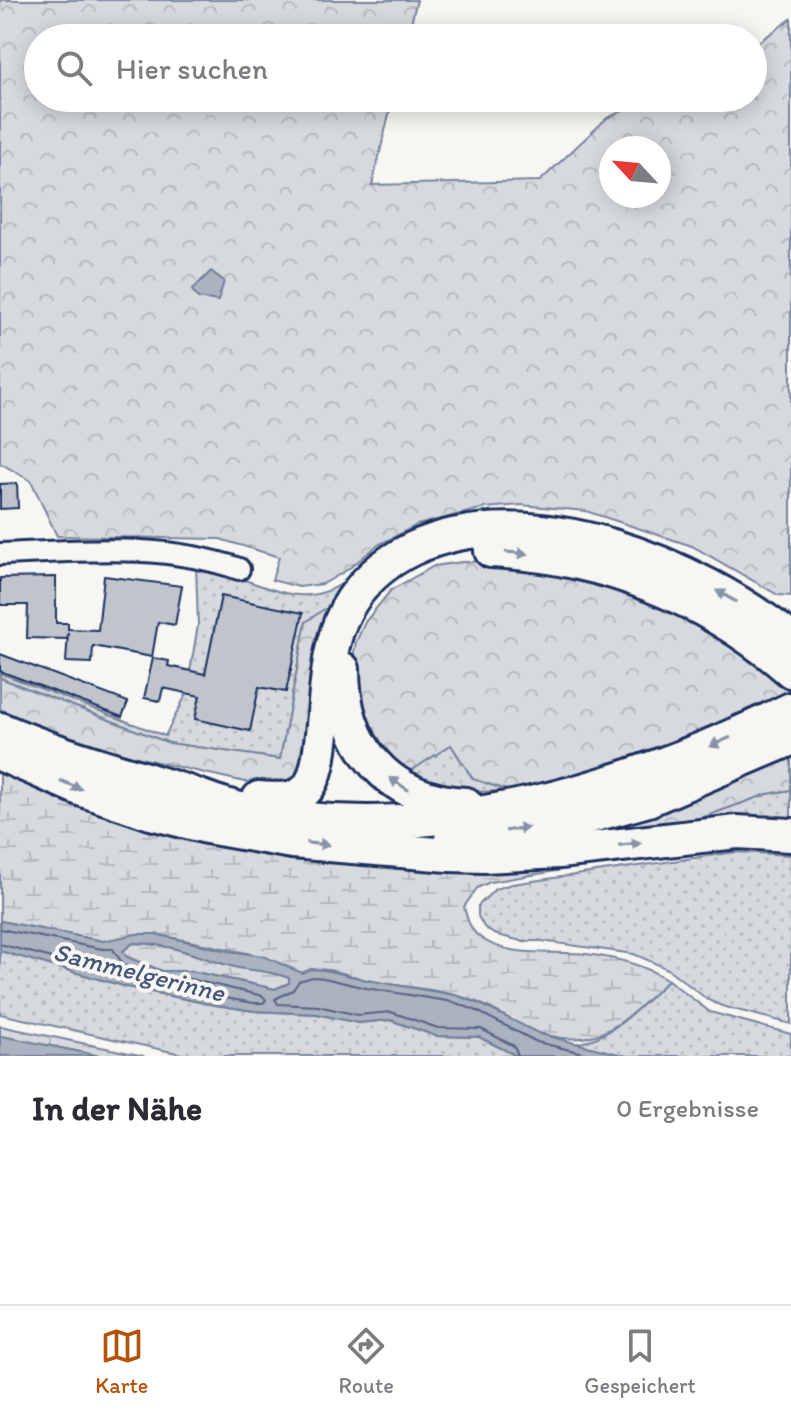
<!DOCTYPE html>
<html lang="de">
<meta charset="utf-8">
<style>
body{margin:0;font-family:Itim,sans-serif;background:#f2f2f3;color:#2b2b33}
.compass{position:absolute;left:599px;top:136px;width:72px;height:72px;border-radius:50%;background:#fff;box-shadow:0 4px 20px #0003;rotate:296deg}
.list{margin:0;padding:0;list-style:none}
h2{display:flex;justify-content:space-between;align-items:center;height:104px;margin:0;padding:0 32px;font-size:34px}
h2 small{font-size:26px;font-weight:400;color:#7c7c81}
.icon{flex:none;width:44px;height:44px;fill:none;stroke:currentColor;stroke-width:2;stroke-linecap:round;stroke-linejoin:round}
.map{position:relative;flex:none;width:791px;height:1056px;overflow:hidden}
.search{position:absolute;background:#fff;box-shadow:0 4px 20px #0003;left:24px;right:24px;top:24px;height:88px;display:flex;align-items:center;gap:20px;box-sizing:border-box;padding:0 28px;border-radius:44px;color:#7c7c81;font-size:30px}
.sheet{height:248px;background:#fff}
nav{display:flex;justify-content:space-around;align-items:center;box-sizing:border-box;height:112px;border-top:2px solid #e1e1e2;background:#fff;font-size:22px;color:#7c7c81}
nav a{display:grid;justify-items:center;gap:4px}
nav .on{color:#b45309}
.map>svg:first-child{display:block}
.grass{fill:url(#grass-dots);stroke:#78849e;stroke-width:2}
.forest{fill:url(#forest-crowns);stroke:#78849e;stroke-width:2;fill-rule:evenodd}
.wetland{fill:url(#wetland-marsh);stroke:#78849e;stroke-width:2}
.water{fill:#abb2c0;stroke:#717e99;stroke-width:2;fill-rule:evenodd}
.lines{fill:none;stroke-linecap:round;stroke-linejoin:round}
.shore{stroke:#556385;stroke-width:2}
.building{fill:#c0c4cd;stroke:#1b2f5e;stroke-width:2}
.street-casing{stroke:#1b2f5e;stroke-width:26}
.primary-casing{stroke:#1b2f5e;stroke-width:38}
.street{stroke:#f6f6f2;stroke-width:20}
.primary{stroke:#f6f6f2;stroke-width:32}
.oneway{fill:#8892a8}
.labels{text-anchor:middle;stroke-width:8;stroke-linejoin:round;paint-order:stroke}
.water-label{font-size:26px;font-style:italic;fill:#46567b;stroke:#f6f6f2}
</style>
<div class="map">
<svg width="791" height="1056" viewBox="0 0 791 1056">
<defs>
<pattern id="grass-dots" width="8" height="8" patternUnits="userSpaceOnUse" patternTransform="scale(2)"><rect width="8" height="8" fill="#d6d9dd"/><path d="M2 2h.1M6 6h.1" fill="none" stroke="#b7bbc0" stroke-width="1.8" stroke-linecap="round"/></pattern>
<pattern id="forest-crowns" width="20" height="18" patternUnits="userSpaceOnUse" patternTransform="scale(2)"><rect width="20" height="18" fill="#d6d9dd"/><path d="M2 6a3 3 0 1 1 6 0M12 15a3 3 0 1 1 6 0" fill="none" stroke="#b7bbc0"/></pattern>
<pattern id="wetland-marsh" width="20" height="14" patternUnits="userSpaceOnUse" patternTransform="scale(2)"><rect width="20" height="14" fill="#d6d9dd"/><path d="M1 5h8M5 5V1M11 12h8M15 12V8" fill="none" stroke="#b7bbc0"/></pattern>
</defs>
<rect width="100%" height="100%" fill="#f6f6f2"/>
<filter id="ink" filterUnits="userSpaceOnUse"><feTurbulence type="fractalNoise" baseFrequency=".0125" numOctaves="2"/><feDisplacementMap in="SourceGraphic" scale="16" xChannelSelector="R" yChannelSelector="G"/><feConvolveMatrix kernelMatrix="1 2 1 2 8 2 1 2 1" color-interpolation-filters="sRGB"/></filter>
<g filter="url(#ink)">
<g class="grass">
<path d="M196,566C211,570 225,573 239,578C285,594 314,609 355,574L333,611L306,622L280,759L169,743L0,678V673L165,736L186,695L198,625Z"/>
<path d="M451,744C467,773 477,783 510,791L467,792L406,774Z"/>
<polygon points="791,790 791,828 554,837 595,827 698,819 767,794"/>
<polygon points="736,852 791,855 791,1024 722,1006 708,1000 668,969 634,954 542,941 521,941 494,934 484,927 478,916 478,906 495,889 512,884"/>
<polygon points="0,951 127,987 209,1004 254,1011 317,1014 358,1023 390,1020 436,1036 479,1037 517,1056 190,1056 0,1014"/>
<path d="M668,980L710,1012L791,1034V1056H626L576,1044C615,1036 640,1007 668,980Z"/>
</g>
<g class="forest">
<path d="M0,0H417L407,38H38V98H393L372,185L540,181L607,118L650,98H753V46L791,19V596L778,595L692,546L586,511L521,505L484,508L417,525L378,545L347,570L323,584L299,587L272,580L279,557L220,539L57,536L31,481L0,463ZM611,148H659V196H611Z"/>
<polygon points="498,561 606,579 747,649 756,664 790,692 752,711 736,714 660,750 600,770 510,791 473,779 451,745 406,774 391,766 350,691 351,667 356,642 365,622 391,590 434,566 462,562"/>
<path d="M324,609L333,611L312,725L297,779L294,777L276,785L264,786C174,766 83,749 0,709V678L169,743L280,759L306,622Z"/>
<polygon points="791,748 791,790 767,794 698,819 616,833 614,821"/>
</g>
<g class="wetland">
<path d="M0,768L77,801L604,863L490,882L477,888L464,907C467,918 469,927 477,935C504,959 553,950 586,954C615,958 643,964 668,980C623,1023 595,1056 528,1029C510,1020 493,1008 474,1001C439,988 403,988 367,980C346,975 323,964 302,973L247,953L155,934L103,941L0,921Z"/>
<path d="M133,943C177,944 199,959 239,968C256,971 272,971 289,978V983L275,989L191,971H162L127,957L123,951Z"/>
<polygon points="0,1026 144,1056 100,1056 0,1036"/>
</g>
<g class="water">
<polygon points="211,271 224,281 218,301 198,298 192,290"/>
<path d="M0,921L103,941L136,934H155L228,951L263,956L302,973L311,969L325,970L367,980L455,995L478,1003L540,1034L626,1056H517L479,1037L436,1036L390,1020L358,1023L317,1014L254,1011L209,1004L127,987L0,951ZM133,943C175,943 200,959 239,968C256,971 272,971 289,978V983L275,989L191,971H162L127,957L123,951Z"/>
<polygon points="0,1036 12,1038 100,1056 0,1056"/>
</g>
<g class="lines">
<g class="shore">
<polyline points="0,929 102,949 113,949 123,964 148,975 162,979 190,979 263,996 266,1000 263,1003 254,1003 156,986 0,944"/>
<polyline points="518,1056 514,1046 481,1029 438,1028 391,1012 358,1015 318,1006 278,1004 275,999 293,990 299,981 313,977 324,978 366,988 453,1002 475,1010 537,1042 595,1056"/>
</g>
</g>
<g class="building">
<polygon points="17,483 18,508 0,509 0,484"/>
<polygon points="104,576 182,586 175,625 158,622 152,657 93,646 92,663 66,662 68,632 67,639 27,638 28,605 0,605 0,578 56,577 56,623 68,623 68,629 98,630"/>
<polygon points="221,596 303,613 286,692 259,687 250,731 195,719 200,696 163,688 160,701 144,698 153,658 169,661 168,666 205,674"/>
<polygon points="0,654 128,702 122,717 0,671"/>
</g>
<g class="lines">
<g class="street-casing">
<path id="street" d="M0,554C81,551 161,542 239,569"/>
</g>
<g class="primary-casing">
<g id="primary">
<path d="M491,551C604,557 705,597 791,671"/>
<path d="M343,669C343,746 387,800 466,804"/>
<path d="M0,729C58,754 118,770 178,789C199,795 220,805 241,809C430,849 622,791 791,709"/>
<polyline points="0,754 80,789 151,813 207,827 292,842 449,855 484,856 559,852 737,832 791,835"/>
<path d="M259,798C279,799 302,803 312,781C319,767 320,749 322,734C327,692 326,648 346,610C361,583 385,562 412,549C530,494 697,564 791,639"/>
<polyline points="451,839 580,819 648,800 791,739"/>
</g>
</g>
<use href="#street" class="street"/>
<use href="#primary" class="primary"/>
</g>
<defs><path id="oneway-solid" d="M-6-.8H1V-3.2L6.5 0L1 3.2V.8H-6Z" transform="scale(2)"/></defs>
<g class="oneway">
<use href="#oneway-solid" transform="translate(517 553) rotate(5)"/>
<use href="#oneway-solid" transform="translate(726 596) rotate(-150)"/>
<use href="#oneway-solid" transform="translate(720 742) rotate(156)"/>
<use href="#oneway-solid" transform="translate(399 784) rotate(-147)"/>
<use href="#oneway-solid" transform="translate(71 785) rotate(23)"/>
<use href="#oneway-solid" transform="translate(517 829) rotate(-9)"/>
<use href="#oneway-solid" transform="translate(318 844) rotate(5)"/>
<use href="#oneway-solid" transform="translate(630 844) rotate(-7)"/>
</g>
</g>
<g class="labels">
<g class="water-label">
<text transform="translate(139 972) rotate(14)" y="9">Sammelgerinne</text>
</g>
</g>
</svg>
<svg class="compass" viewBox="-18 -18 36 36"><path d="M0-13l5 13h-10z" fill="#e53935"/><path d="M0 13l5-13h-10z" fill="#7c7c81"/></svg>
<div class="search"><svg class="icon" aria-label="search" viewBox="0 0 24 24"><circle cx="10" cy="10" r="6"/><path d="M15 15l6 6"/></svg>Hier suchen</div>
</div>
<section class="sheet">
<h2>In der Nähe<small>0 Ergebnisse</small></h2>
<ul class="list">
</ul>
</section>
<nav>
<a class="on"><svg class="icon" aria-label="map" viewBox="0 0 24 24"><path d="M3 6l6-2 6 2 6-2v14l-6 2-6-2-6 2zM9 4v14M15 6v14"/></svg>Karte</a>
<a><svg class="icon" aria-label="directions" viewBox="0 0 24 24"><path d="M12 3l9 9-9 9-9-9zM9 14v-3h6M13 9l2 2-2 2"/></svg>Route</a>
<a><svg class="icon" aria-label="saved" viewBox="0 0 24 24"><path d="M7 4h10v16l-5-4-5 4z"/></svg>Gespeichert</a>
</nav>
